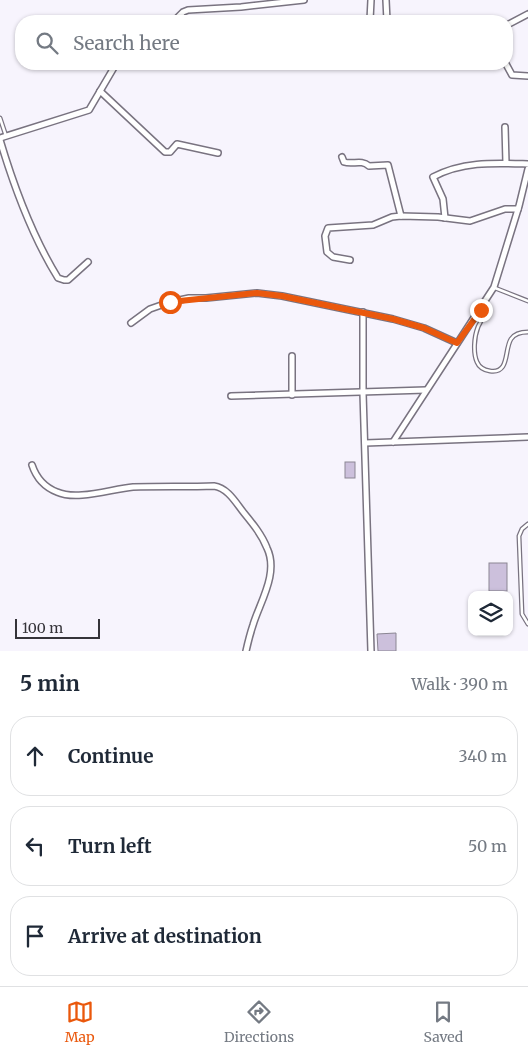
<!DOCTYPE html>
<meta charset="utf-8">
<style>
body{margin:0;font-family:Merriweather,serif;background:#f2f2f3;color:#1f2937}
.controls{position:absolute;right:15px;bottom:15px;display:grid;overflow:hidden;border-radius:10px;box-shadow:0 1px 4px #0004}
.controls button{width:45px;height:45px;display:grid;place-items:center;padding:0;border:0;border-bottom:1px solid #e0e1e3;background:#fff;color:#1f2937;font:25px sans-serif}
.scale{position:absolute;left:15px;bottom:12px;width:85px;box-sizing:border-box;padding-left:5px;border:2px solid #353339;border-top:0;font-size:14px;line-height:18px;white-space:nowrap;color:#353339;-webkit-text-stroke:4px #f7f4fd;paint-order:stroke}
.stop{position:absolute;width:15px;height:15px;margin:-11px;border:4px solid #ea580c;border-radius:50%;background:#fff}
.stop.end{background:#ea580c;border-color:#fff;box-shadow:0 1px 5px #0008}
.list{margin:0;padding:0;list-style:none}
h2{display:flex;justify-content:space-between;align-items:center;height:65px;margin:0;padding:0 20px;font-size:21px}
h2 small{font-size:16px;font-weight:400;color:#747a83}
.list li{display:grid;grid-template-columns:32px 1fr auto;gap:15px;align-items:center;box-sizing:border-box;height:80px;margin:0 10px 10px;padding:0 10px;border:1px solid #e0e1e3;border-radius:20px}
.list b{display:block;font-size:19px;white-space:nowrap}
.list em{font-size:16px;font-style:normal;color:#747a83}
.icon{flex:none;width:28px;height:28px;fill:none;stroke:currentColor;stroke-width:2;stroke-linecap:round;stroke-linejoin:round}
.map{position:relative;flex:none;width:528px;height:651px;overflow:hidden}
.search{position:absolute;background:#fff;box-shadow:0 1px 4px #0004;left:15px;right:15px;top:15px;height:55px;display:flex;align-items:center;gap:12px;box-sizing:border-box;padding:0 18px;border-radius:20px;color:#747a83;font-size:19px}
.sheet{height:335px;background:#fff}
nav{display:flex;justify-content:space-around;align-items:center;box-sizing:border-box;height:70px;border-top:1px solid #e0e1e3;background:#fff;font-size:14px;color:#747a83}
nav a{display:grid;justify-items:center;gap:2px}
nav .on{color:#ea580c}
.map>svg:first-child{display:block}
.building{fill:#ccc0dc;stroke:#8b8693}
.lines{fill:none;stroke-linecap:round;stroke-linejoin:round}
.service-casing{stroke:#797380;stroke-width:5}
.minor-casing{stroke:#797380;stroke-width:8}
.service{stroke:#fff;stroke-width:2.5}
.minor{stroke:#fff;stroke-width:5}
.route{stroke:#ea580c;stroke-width:6}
</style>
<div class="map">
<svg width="528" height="651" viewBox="0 0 528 651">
<rect width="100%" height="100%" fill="#f7f4fd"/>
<g class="building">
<rect x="345" y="462" width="10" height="16"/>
<rect x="489" y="563" width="18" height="28"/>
<polygon points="396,633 396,651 378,651 377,634"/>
</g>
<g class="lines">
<g class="service-casing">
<g id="service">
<polyline points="0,118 6,136"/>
<polyline points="495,288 528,301"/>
<path d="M481,310L483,313C483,320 480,322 478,327C474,337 473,353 477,362C479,367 484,370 490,371C510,374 504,350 511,339C515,333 521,332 528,332"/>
<polyline points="528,524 522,529 519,536 522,614 528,624"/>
</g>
</g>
<g class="minor-casing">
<g id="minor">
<polyline points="386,0 387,21"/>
<polyline points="370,20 371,0"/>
<polyline points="174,21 183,12 188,10 241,7 304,0"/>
<polyline points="507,25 528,14"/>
<polyline points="506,64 512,75 528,76"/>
<polyline points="100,91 165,152 170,152 177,144 218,153"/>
<polyline points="505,127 506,163"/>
<polyline points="0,138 89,110 116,64"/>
<path d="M0,140C14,187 32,236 58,278L64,280H68L88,262"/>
<path d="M342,157L344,162C353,165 361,159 369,166L388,165L401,216"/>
<path d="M445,218L443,199L433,177C463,161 495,163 528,164"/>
<polyline points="350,260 333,257 327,252 325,236 328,228 373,225 392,217 401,216 438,217 470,221 505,209 518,209"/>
<polyline points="363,312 363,393 371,651"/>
<polyline points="131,323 150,309 170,302 189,298 206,298 257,293 282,296 393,319 424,328 457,343"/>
<polyline points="292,395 292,356"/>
<polyline points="231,396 426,390"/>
<polyline points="393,442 494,287 519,206 528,169"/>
<polyline points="365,443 528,437"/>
<path d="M32,465C36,477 44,487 57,492C77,501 111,489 133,487C160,486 187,487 214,486C228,488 236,503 244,513C253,524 262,535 267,548C279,573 260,602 253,625C250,634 248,642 246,651"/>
</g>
</g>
<use href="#service" class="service"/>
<use href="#minor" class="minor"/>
</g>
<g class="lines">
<polyline class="route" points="170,302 257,293 282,296 393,319 424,328 457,343 481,310"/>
</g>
</svg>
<div class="controls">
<button><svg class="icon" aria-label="layers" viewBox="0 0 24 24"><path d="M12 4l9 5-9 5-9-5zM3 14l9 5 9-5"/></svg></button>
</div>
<div class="scale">100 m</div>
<div class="stop" style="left:170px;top:302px"></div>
<div class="stop end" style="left:481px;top:310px"></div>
<div class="search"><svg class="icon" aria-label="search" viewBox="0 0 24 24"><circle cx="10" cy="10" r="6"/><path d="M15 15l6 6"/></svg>Search here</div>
</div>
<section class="sheet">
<h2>5 min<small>Walk · 390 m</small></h2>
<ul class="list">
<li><svg class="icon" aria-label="ahead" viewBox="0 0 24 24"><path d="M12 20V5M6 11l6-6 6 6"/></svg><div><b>Continue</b></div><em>340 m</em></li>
<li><svg class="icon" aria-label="left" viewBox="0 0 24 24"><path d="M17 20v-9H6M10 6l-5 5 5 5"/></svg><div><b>Turn left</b></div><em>50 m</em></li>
<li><svg class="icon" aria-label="arrive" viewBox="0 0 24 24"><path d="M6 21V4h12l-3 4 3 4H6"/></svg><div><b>Arrive at destination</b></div></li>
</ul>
</section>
<nav>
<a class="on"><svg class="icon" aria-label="map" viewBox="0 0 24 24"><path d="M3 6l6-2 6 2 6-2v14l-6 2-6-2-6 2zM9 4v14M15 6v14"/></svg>Map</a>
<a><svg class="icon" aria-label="directions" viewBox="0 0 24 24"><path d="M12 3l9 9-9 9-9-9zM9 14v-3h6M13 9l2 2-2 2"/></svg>Directions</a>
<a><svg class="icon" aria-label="saved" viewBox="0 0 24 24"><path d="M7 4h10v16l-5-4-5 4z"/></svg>Saved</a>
</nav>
